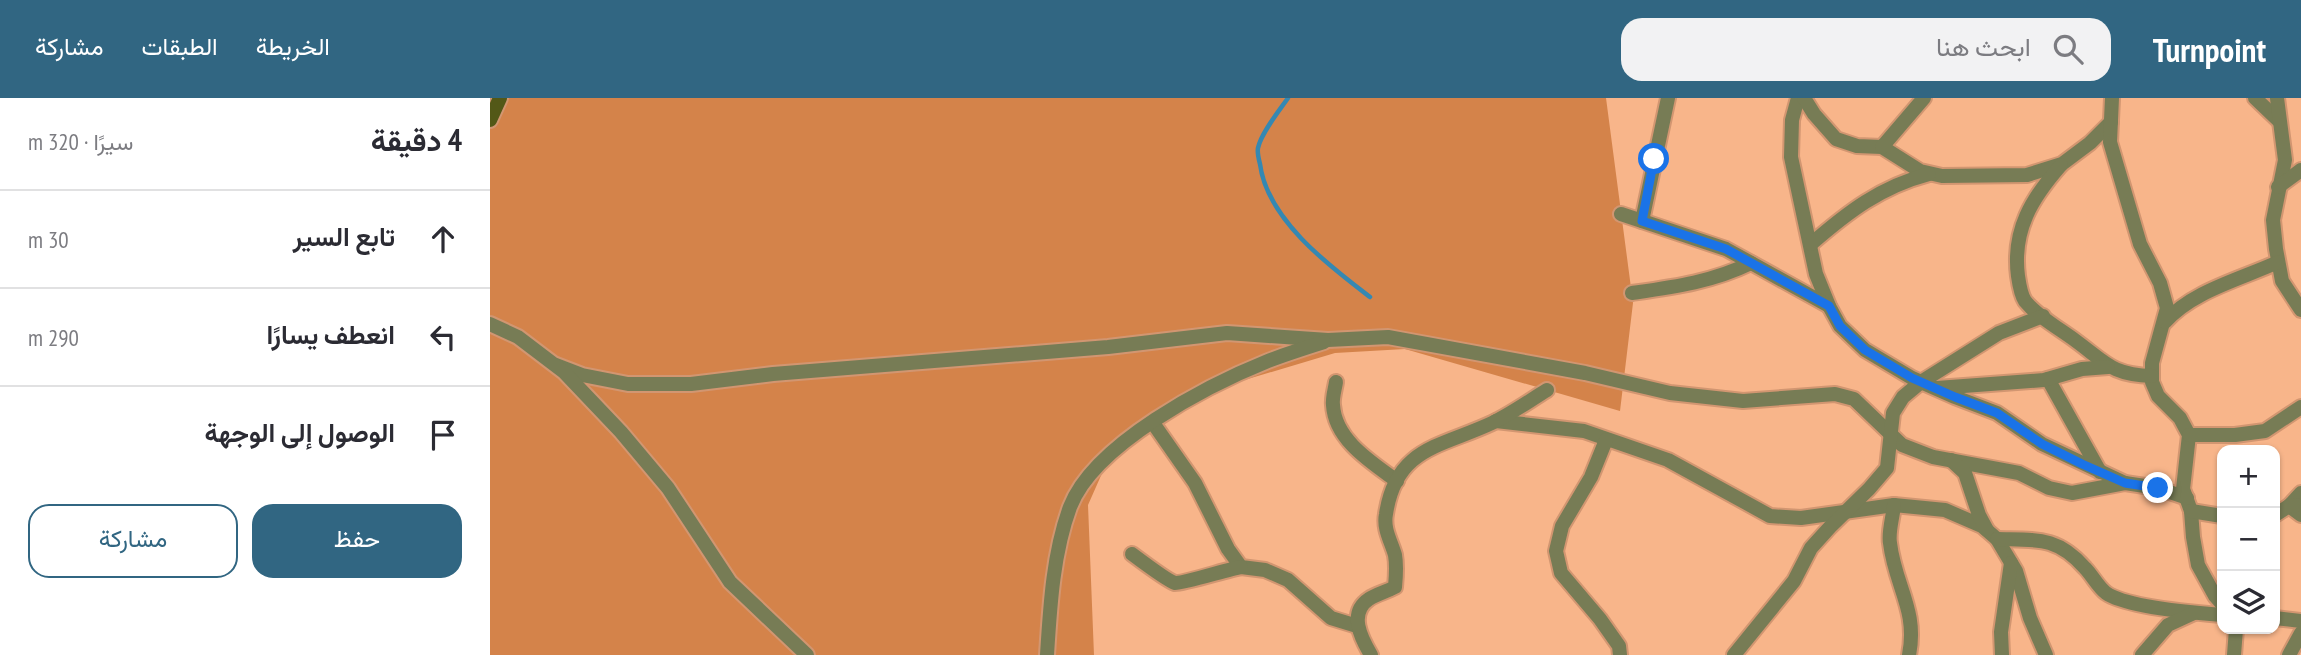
<!DOCTYPE html>
<html lang="ar">
<meta charset="utf-8">
<style>
body{margin:0;font-family:"PT Sans Narrow",Vazirmatn,sans-serif;background:#f2f2f3;color:#2b2b33;direction:rtl}
.controls{position:absolute;right:21px;bottom:21px;display:grid;overflow:hidden;border-radius:14px;box-shadow:0 2px 5px #0004}
.controls button{width:63px;height:63px;display:grid;place-items:center;padding:0;border:0;border-bottom:2px solid #e1e1e2;background:#fff;color:#2b2b33;font:35px sans-serif}
.stop{position:absolute;width:21px;height:21px;margin:-16px;border:5px solid #1a73e8;border-radius:50%;background:#fff}
.stop.end{background:#1a73e8;border-color:#fff;box-shadow:0 2px 7px #0008}
.list{margin:0;padding:0;list-style:none}
h2{display:flex;justify-content:space-between;align-items:center;height:91px;margin:0;padding:0 28px;font-size:30px}
h2 small{font-size:23px;font-weight:400;color:#7c7c81}
.list li{display:grid;grid-template-columns:46px 1fr auto;gap:21px;align-items:center;box-sizing:border-box;height:98px;padding:0 28px;border-top:2px solid #e1e1e2}
.list b{display:block;font-size:26px;white-space:nowrap}
.list em{font-size:23px;font-style:normal;color:#7c7c81}
.actions{display:flex;gap:14px;padding:21px 28px}
.actions a{flex:1;padding:16px 0;border:2px solid #316682;border-radius:21px;text-align:center;font-size:24px;color:#316682}
.actions .main{background:#316682;color:#fff}
.icon{flex:none;width:38px;height:38px;fill:none;stroke:currentColor;stroke-width:2;stroke-linecap:round;stroke-linejoin:round}
.map{position:relative;flex:none;width:1811px;height:557px;overflow:hidden;direction:ltr}
header{display:flex;align-items:center;gap:42px;box-sizing:border-box;height:98px;padding:0 35px;background:#316682;color:#fff}
header strong{font-size:33px}
nav{display:flex;gap:38px;margin-inline-start:auto;font-size:24px}
.search{width:490px;height:63px;background:#f2f2f3;display:flex;align-items:center;gap:18px;box-sizing:border-box;padding:0 24px;border-radius:21px;color:#7c7c81;font-size:26px}
main{display:flex}
aside{flex:1;background:#fff}
.map>svg:first-child{display:block}
.green{fill:#d4834a}
.lines{fill:none;stroke-linecap:round;stroke-linejoin:round}
.stream{stroke:#3588b2;stroke-width:4.5}
.minor-casing{stroke:#d29671;stroke-width:18}
.tertiary-casing{stroke:#d29671;stroke-width:18}
.secondary-casing{stroke:#d29671;stroke-width:18}
.minor{stroke:#777c55;stroke-width:14}
.tertiary{stroke:#777c55;stroke-width:14}
.secondary{stroke:#535817;stroke-width:14}
.route{stroke:#1a73e8;stroke-width:9}
</style>
<header>
<strong>Turnpoint</strong>
<div class="search"><svg class="icon" aria-label="search" viewBox="0 0 24 24"><circle cx="10" cy="10" r="6"/><path d="M15 15l6 6"/></svg>ابحث هنا</div>
<nav><a>الخريطة</a><a>الطبقات</a><a>مشاركة</a></nav>
</header>
<main>
<div class="map">
<svg width="1811" height="557" viewBox="0 0 1811 557">
<rect width="100%" height="100%" fill="#f8b58a"/>
<polygon class="green" points="0,0 1116,0 1143,205 1130,313 915,251 845,255 721,292 617,364 598,407 604,557 0,557"/>
<g class="lines">
<path class="stream" d="M798,0C789,13 771,35 768,50C767,55 769,62 770,66C777,121 838,167 880,199"/>
<g class="minor-casing">
<g id="minor">
<polyline points="1308,0 1302,22 1301,59 1326,176 1339,208 1350,228 1375,252 1422,280 1465,299 1507,315 1552,346 1635,385 1668,390 1697,400"/>
<polyline points="1314,0 1324,16 1346,41 1367,48 1392,49 1430,73 1452,78 1537,77 1572,66 1600,45 1621,24"/>
<polyline points="1622,0 1620,44 1650,146 1670,185 1677,210 1662,265 1662,284 1668,298 1690,320 1699,337 1693,391 1701,413 1703,439 1708,467 1725,498 1732,506"/>
<polyline points="1765,0 1788,22"/>
<polyline points="1787,0 1795,62 1783,122 1786,151 1792,183 1811,212"/>
<polyline points="1392,49 1434,0"/>
<path d="M1571,67C1542,100 1522,132 1528,178C1529,185 1531,197 1535,203C1548,219 1570,231 1586,243C1616,265 1622,277 1662,278"/>
<polyline points="1788,89 1811,72"/>
<polyline points="1131,116 1236,151 1339,208"/>
<polyline points="1152,123 1178,0"/>
<path d="M1321,146C1358,114 1390,89 1439,76"/>
<path d="M1142,195C1184,189 1222,184 1261,165"/>
<path d="M1675,224C1702,193 1751,181 1788,164"/>
<polyline points="66,267 92,277 138,286 201,286 283,276 618,249 737,235 838,242 898,239 1095,275 1180,295 1253,303 1345,296 1364,301 1412,347 1443,359 1529,375 1559,390 1582,395 1635,385"/>
<polyline points="1558,281 1610,374"/>
<path d="M846,284C845,291 842,300 843,307C845,342 881,364 907,383"/>
<polyline points="1447,290 1554,282 1592,271 1618,269"/>
<polyline points="1006,323 1094,333 1178,362 1280,418 1311,420 1404,407 1455,412 1492,428 1507,441 1526,473 1540,520 1556,557"/>
<polyline points="663,325 705,385 738,451 751,469 775,472 798,482 841,520 867,528"/>
<polyline points="1699,337 1745,337 1775,333 1811,309"/>
<polyline points="1116,342 1101,379 1072,428 1066,453 1071,475 1110,521 1129,548 1130,557"/>
<polyline points="1461,362 1475,375 1489,417 1497,432"/>
<polyline points="1811,395 1799,408 1811,417"/>
<path d="M1404,407C1403,419 1398,434 1400,445C1405,488 1428,512 1419,557"/>
<polyline points="1701,413 1732,418"/>
<polyline points="1785,417 1799,408 1806,407"/>
<path d="M1507,441C1546,442 1567,438 1595,470C1602,477 1608,489 1616,495C1636,509 1706,515 1732,517"/>
<path d="M642,456C650,462 678,483 685,485C692,486 739,471 751,469"/>
<polyline points="1785,520 1811,523"/>
<path d="M557,557C560,509 563,455 580,409C604,346 718,287 778,263C796,256 815,250 834,244"/>
<path d="M881,557C871,540 858,515 879,501C886,496 896,494 905,489C906,478 907,468 905,457C901,443 893,431 896,416C906,349 951,349 1002,325C1021,316 1039,303 1057,292"/>
<polyline points="1244,557 1304,483 1321,450 1340,429 1379,391 1397,370 1403,315 1413,299 1431,284 1509,235 1553,218"/>
<polyline points="1512,557 1511,534 1521,465"/>
<polyline points="1652,557 1678,527 1704,515"/>
<polyline points="1744,557 1746,531"/>
<polyline points="1799,557 1811,535"/>
</g>
</g>
<g class="tertiary-casing">
<polyline id="tertiary" points="0,226 28,239 74,274 131,334 178,390 240,484 317,557"/>
</g>
<g class="secondary-casing">
<polyline id="secondary" points="0,22 10,0"/>
</g>
<use href="#minor" class="minor"/>
<use href="#tertiary" class="tertiary"/>
<use href="#secondary" class="secondary"/>
</g>
<g class="lines">
<polyline class="route" points="1164,61 1152,123 1236,151 1339,208 1350,228 1375,252 1422,280 1465,299 1507,315 1552,346 1592,366 1635,385 1668,390"/>
</g>
</svg>
<div class="controls">
<button>+</button>
<button>−</button>
<button><svg class="icon" aria-label="layers" viewBox="0 0 24 24"><path d="M12 4l9 5-9 5-9-5zM3 14l9 5 9-5"/></svg></button>
</div>
<div class="stop" style="left:1164px;top:61px"></div>
<div class="stop end" style="left:1668px;top:390px"></div>
</div>
<aside>
<h2>4 دقيقة<small>سيرًا · 320 m</small></h2>
<ul class="list">
<li><svg class="icon" aria-label="ahead" viewBox="0 0 24 24"><path d="M12 20V5M6 11l6-6 6 6"/></svg><div><b>تابع السير</b></div><em>30 m</em></li>
<li><svg class="icon" aria-label="left" viewBox="0 0 24 24"><path d="M17 20v-9H6M10 6l-5 5 5 5"/></svg><div><b>انعطف يسارًا</b></div><em>290 m</em></li>
<li><svg class="icon" aria-label="arrive" viewBox="0 0 24 24"><path d="M6 21V4h12l-3 4 3 4H6"/></svg><div><b>الوصول إلى الوجهة</b></div></li>
</ul>
<div class="actions"><a class="main">حفظ</a><a>مشاركة</a></div>
</aside>
</main>
